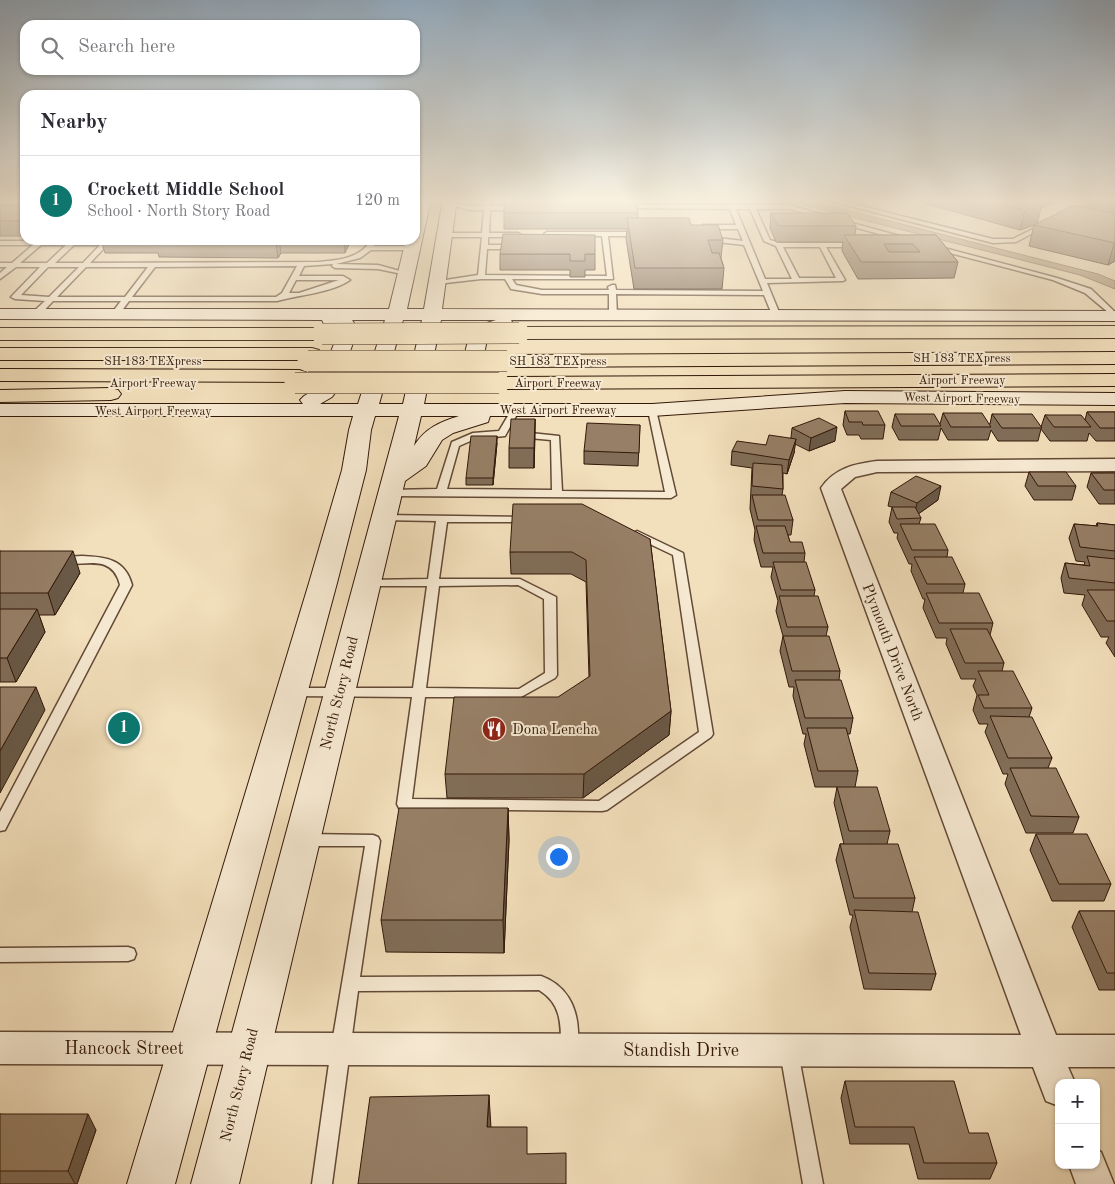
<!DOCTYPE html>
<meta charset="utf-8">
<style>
body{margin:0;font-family:"Old Standard TT",serif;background:#f2f2f3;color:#2b2b33}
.controls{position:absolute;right:15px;bottom:15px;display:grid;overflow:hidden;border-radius:10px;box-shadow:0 1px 4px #0004}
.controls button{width:45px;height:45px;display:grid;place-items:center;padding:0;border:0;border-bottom:1px solid #e1e1e2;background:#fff;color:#2b2b33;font:25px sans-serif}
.you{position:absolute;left:558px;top:856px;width:18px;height:18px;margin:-12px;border:4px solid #fff;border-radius:50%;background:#1a73e8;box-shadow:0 0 0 8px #1a73e833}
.badge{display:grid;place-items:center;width:32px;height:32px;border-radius:50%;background:#0f766e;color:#fff;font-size:16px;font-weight:700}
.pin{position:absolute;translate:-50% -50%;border:2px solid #fff;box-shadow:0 1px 5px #0006}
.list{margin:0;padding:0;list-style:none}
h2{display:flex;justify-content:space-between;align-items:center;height:65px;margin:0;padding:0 20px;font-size:21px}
h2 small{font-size:16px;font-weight:400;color:#7c7c81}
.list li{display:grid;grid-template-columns:32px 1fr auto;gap:15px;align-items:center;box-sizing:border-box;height:90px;padding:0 20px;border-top:1px solid #e1e1e2}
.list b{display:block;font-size:19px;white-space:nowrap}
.list p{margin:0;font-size:16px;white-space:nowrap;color:#7c7c81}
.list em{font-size:16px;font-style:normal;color:#7c7c81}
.icon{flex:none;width:28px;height:28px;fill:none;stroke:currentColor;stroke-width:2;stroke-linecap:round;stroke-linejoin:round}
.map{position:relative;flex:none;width:1115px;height:1184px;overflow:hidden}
.search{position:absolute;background:#fff;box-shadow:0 1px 4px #0004;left:20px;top:20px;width:400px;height:55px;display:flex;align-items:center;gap:12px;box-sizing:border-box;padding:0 18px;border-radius:15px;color:#7c7c81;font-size:19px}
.panel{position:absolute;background:#fff;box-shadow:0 1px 4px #0004;left:20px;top:90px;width:400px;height:155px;border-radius:15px}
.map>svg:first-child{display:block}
.water{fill:#b19b7e;stroke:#7f674f}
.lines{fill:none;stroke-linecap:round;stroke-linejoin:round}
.service-casing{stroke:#634a36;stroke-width:3}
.minor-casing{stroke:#634a36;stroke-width:3}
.secondary-casing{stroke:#331809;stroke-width:2}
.motorway-casing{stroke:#331809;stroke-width:2}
.service{fill:#f7ead3;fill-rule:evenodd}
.minor{fill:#f7ead3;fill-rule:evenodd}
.secondary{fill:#f7ead3;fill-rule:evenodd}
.motorway{fill:#f2dfbb;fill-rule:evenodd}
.motorway-bridge-casing{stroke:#331809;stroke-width:22;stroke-linecap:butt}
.motorway-bridge{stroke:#f2dfbb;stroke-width:21}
.wall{fill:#816d58;stroke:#331809}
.shaded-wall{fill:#695947;stroke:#331809}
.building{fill:#967f66;stroke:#331809;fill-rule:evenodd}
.labels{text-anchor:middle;stroke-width:4;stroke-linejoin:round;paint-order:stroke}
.far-street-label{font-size:12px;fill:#331809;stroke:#f7ead3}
.street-label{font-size:15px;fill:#331809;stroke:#f7ead3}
.poi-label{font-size:15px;fill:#331809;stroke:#f7ead3;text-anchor:start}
.near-street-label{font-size:18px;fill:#331809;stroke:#f7ead3}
</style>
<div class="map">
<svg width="1115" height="1184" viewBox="0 0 1115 1184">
<rect width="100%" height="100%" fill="#f2dfbb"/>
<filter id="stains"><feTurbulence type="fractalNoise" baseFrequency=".004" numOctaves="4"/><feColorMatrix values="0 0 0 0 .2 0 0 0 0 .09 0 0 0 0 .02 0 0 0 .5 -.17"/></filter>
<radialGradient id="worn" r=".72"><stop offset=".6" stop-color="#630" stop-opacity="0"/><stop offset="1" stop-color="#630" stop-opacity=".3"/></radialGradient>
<polygon class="water" points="780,199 803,199 1098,274 1115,281 1115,289 1080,275 1045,266"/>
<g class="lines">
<g class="service-casing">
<g id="service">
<path d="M484,199H490V206H520L523,208L520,210H490L489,233H518L521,235L518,237H488V245H515L518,247L515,249H487L485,275L607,276L602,236H547L544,234L547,232H640L643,234L640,236H608L613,279H512L516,285L542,290H609L608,287L612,285H615L616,290L763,291L744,245L709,241L706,239L709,237L743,241L738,229H703L700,227L703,225H736L730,209L621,208V206L623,205H790L829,217L826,219L790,209H756L770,240L780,243H858L861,245L858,247H826L845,280L843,281L767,283L781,317L780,319L773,317L764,295L616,294L617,315L613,317L609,315V294H542L511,289L505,279H481L437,284L435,283L439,281L478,275L482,237H445L442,235L445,233H482L484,210H470L447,204L450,202L470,206H484ZM736,209H750L764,241L776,246L792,279H765ZM783,247H820L836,278H799Z"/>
<polygon points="823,199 833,199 993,239 1013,239 1043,224 1048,225 1016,242 993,243"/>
<polygon points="841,220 907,238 908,239 905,241 839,223 838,222"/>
<path d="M371,240H377L374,246H412L415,248L412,250H371L360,258L336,264L378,265L407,273V275L378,269L335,268L332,266L333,264L304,266L299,276H343L350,280C331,293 298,295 277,301H129L118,316H115L111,314L121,301H53L39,316H33V312L45,301L15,299L11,297L40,267H16L0,279V273L7,267H0V263H12L33,245H0V241H100L106,244V246L90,263L318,262C338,260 360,259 371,240ZM41,245H66L47,263H20ZM74,245H100L83,263H55ZM297,266L282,293L276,297H132L155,267ZM48,267H79L49,297L21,295ZM86,267H148L125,297H57ZM296,280H339L299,293H289Z"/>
<polygon points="933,245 1057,278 1091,289 1115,312 1115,318 1085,293 1053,280 931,248 930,247"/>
<polygon points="516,406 520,409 505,436 475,439 459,446 447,489 552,490 551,440 518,437 518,433 521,432 559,436 562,491 665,492 648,410 652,407 656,410 676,495 671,498 390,496 385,493 390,490 437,489 452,442 473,433 499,431 512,409"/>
<path d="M383,515L531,517L532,519L527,522H447L439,579H520L556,597L557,675L555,678L521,697H425L412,799L599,801L699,732L673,555L633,536L632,534L637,531L683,553L713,734L711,737L607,810L602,811L404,809L399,808L397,804L412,697L294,696L290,695L288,692L290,689L294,688H413L427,586H367L361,583L367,580L428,579L436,521L379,520L378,518L379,516ZM518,585L544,599L545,673L519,689L426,688L439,586Z"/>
<path d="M82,556C106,557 125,559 132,585L7,826L5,830L0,831V812L120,585C111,547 72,573 58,560L63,557Z"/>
<path d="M306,834L373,835L378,837L380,841L360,977L541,976C566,985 577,1006 578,1031C578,1040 580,1047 576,1055L570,1057L564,1055L561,1049C561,1025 562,1004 539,990L358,991L332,1184H312L331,1049L365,846H306L301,844L299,840L301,836Z"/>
<polygon points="128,947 134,949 136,954 134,959 128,961 0,962 0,948"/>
<polygon points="789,1044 795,1046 798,1052 823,1184 803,1184 780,1052 783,1046"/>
</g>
</g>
<g class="minor-casing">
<g id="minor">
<path d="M1115,459V471L877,472L855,477L841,489L1056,1035H1115V1067H1068L1075,1083H1059V1106L1046,1101L1033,1067L0,1064V1032L1021,1035L821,488C835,468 854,464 877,461Z"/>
<polygon points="1096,1149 1101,1152 1114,1184 1076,1184 1069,1165 1096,1165"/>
</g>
</g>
<g class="secondary-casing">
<path id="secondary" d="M417,199H431L407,309H424L443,199H457L442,309L1115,311V321L511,320L513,324L511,328L488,335L477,387L474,391L467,393L460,391L457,387L470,332L472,328L496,320H441L424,404H652L845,391L1115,393V405L845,403L652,416H490L488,422L453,433L442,440L426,466L405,481L239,1184H191L399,416H375L371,430L366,470L337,583L175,1184H127L309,583L342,470L349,430L353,416H0V404H303L300,400L304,396L316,389L340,329L324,324L322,320L0,319V309H389L406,240H415V206ZM352,320H385L358,404H320L332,397L335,393L358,329ZM403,320H422L403,404H379ZM421,416H459C440,422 425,428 414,446Z"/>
</g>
<g class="motorway-casing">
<g id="motorway">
<polygon points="1115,326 1115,338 519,339 512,337 510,333 512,329 519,327"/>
<polygon points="0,328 322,328 329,330 331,334 329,338 322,340 0,340"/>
<polygon points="0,348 312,348 319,350 322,354 319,358 312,360 0,360"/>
<polygon points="1115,352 1115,364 507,367 500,365 497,361 500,357 507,355"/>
<polygon points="0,369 299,370 306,372 309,376 306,380 299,382 0,381"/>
<polygon points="1115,374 1115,386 499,389 492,387 489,383 492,379 499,377"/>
<polygon points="111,388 118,390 121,394 118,398 111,400 0,402 0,390"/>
</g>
</g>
<use href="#service" class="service"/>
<use href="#minor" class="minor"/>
<use href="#secondary" class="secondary"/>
<use href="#motorway" class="motorway"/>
<g class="motorway-bridge-casing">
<g id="motorway-bridge">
<polyline points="322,334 519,333"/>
<polyline points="308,361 507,361"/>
<polyline points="295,383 499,383"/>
</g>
</g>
<use href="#motorway-bridge" class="motorway-bridge"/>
</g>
<g class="wall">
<polygon points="505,199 636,199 638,213 638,218 691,225 723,240 721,258 724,268 722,289 634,289 626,239 627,229 504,229 504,213"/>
<polygon points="909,199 1065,199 1041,208 1037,224 1020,230"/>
<polygon points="1083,199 1115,199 1115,261 1108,265 1029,246 1034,225 1081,206"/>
<rect x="0" y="205" width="25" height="31"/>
<polygon points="771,213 856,226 855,235 936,235 958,262 954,278 858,279 842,251 843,242 776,242 770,228"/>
<polygon points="101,240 351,240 345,253 281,253 278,258 159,257 158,253 105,253"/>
<polygon points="500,254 595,254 595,270 585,270 585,277 570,277 570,270 500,270"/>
<polygon points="845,411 885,425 883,439 861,439 859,435 847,435 843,425"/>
<polygon points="1087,412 1115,412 1115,441 1096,441 1089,433 1087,441 1050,441 1041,429 1038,441 998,441 991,430 988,440 948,440 941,428 938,440 899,440 892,427 895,414 940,424 943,413 990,424 992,414 1041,427 1045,415 1085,420"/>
<polygon points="535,419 534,468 509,468 509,448"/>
<polygon points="640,425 638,466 584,464 584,451"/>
<polygon points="792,428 835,441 809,451 795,444 794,453 787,474 783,473 783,489 782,495 793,520 791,535 788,535 790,542 805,553 804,562 815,590 814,596 828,627 826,636 840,671 839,680 853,718 850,734 847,734 858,771 855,787 890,831 887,844 915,898 912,912 936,974 931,990 864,989 850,927 853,915 850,915 836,860 840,844 844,844 834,803 837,787 815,787 804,744 806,734 803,734 793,696 794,687 789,687 780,651 783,636 776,611 778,601 771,577 773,567 761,567 754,540 755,530 750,509 752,468 731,465 732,451 766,445 791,438"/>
<polygon points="497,443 493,485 466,485 466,478"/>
<polygon points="1029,472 1076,486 1072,500 1034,500 1025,486"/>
<polygon points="1091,473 1115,473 1115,504 1099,504 1087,487"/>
<polygon points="891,492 938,500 918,514 921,518 919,524 948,550 947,557 965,584 963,593 993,623 990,635 1004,663 1002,671 1032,708 1029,717 1052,758 1048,768 1079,817 1073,833 1026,833 1005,784 1008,774 1003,774 985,732 988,724 979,724 973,710 977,695 973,686 976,679 961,679 946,644 947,638 936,638 923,608 925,599 923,599 911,571 912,564 909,564 897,538 898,533 894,533 889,522 892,507 888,506"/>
<polygon points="1097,523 1115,525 1115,657 1106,643 1109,637 1101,637 1082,605 1085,595 1064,593 1061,578 1065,563 1084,565 1085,562 1076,561 1069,538 1074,524 1096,526"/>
<polygon points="650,539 671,711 669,735 583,798 447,798 445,774 589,677 586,582 571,574 511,574 510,552"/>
<polygon points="0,551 80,573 55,615 39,615 45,632 16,682 0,682"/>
<polygon points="508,808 509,840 504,953 386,952 381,920"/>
<polygon points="1036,834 1111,884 1104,901 1052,901 1030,850"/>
<polygon points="1079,911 1115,911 1115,990 1099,990 1072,927"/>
<polygon points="845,1081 969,1133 997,1163 990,1179 918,1179 909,1144 850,1144 841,1098"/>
<polygon points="0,1114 96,1130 77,1184 0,1184"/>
</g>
<g class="shaded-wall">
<polygon points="1020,199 1065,199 1041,208 1037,224 1020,230 1025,210"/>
<polygon points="277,240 279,240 281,253 278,258 276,242"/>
<polygon points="344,240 351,240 345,253"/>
<polygon points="1115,243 1115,261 1108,265 1114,244"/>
<polygon points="535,419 535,438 534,468 534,448"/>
<polygon points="837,427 835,441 809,451 811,438"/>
<polygon points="497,436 497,443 493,485 493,478"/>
<polygon points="796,439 794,453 787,474 789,460"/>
<polygon points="941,486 938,500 914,517 917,503"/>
<polygon points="73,551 80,573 55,615 48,593"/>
<polygon points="37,609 45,632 16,682 7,658"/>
<polygon points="36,687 45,710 0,793 0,751"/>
<polygon points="671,711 669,735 583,798 584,774"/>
<polygon points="508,808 509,840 504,953 503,920"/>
<polygon points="489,1095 491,1128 487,1127"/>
<polygon points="88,1114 96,1130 77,1184 75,1184 68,1171"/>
</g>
<g class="building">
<polygon points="505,199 636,199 638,213 504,213"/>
<polygon points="983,199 1024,199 1042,204 1025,210"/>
<polygon points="1083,199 1115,199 1115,206"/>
<rect x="0" y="205" width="25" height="16"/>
<polygon points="1074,205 1115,214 1115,243 1034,225"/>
<polygon points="771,213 847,213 856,226 778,226"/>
<polygon points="627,218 689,218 691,225 718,225 723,240 708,240 712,253 719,253 724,268 635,268"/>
<polygon points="503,234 595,235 595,254 585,254 585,261 570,261 570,254 500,254"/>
<path d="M844,235H936L958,262H861ZM884,244H913L920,252H889Z"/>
<polygon points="157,240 277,240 276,242 156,241"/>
<polygon points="845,411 878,411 885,425 863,425 862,422 849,422"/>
<polygon points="1087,412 1115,412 1115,428 1100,428"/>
<polygon points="943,413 982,413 991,427 951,427"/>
<polygon points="895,414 934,414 941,426 901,426"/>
<polygon points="992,414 1032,414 1042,428 1002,428"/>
<polygon points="1045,415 1081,415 1091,427 1054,427"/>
<polygon points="819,418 837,427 811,438 792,428"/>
<polygon points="511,419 535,419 534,448 509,448"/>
<polygon points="587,423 640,425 639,453 584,451"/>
<polygon points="769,435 796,439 789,460 732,451 737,441 766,445"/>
<polygon points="471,436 497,436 493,478 466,478"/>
<polygon points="753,463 782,465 783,489 752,486"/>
<polygon points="1029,472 1066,472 1076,486 1038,486"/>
<polygon points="1091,473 1115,473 1115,490 1104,490"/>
<polygon points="916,476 941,486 917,503 891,492"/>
<polygon points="752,495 785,495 793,520 758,520"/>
<polygon points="513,504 582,504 650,539 671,711 584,774 445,774 454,697 558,697 590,676 586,560 572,552 510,552"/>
<polygon points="892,507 915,507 921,518 897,519"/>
<polygon points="1097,523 1115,525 1115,551 1080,547 1074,524 1098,526"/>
<polygon points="900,524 935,524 948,550 912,550"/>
<polygon points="756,526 785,526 790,542 802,542 805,553 763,553"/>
<polygon points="0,551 73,551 48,593 0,593"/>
<polygon points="1087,556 1115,559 1115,583 1069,578 1065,563 1090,566"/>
<polygon points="914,557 952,557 965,584 927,584"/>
<polygon points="773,562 806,562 815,590 781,590"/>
<polygon points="1087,590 1115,590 1115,621 1107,621"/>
<polygon points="926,593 979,593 993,623 939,623"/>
<polygon points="779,596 818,596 828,627 787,627"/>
<polygon points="0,609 37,609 7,658 0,658"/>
<polygon points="950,629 987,629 1004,663 965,663"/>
<polygon points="783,636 829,636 840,671 792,671"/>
<polygon points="978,671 1013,671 1032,708 984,708 978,695 989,695"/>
<polygon points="795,680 841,680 853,718 805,718"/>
<polygon points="0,687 36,687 0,751"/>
<polygon points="990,716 1032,717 1052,758 1008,758"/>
<polygon points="807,728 846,728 858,771 818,771"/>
<polygon points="1010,768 1056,768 1079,817 1031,816"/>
<polygon points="837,787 877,787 890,831 849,831"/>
<polygon points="399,808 508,808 503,920 381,920"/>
<polygon points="1036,834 1087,834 1111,884 1059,884"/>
<polygon points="840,844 898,844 915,898 854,898"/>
<polygon points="854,910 918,912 936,974 869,973"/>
<polygon points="1079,911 1115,911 1115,973 1107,973"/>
<polygon points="845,1081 954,1081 969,1133 988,1133 997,1163 924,1163 914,1127 855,1127"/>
<polygon points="489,1095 487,1127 527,1127 527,1154 566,1153 566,1184 358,1184 370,1097"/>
<polygon points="0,1114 88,1114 68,1171 0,1171"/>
</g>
<linearGradient id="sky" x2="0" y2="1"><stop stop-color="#92aabe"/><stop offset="0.55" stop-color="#f9f1e0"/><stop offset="1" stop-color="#f9f1e0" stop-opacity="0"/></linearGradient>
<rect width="1115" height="365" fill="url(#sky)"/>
<defs>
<g id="restaurant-disc" transform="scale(1.25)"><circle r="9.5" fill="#8f2418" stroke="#f7ead3"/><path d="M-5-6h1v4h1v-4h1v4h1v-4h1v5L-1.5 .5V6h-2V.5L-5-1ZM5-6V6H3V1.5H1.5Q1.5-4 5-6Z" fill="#fff"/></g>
</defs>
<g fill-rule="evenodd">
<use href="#restaurant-disc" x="494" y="729"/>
</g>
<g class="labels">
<g class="far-street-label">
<text x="962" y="362">SH 183 TEXpress</text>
<text x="153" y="365">SH 183 TEXpress</text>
<text x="558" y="365">SH 183 TEXpress</text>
<text x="962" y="384">Airport Freeway</text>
<text x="153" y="387">Airport Freeway</text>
<text x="558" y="387">Airport Freeway</text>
<text transform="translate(962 398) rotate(1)" y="4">West Airport Freeway</text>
<text x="558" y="414">West Airport Freeway</text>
<text x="153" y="415">West Airport Freeway</text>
</g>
<g class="street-label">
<text transform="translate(893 652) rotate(69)" y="5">Plymouth Drive North</text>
<text transform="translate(339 693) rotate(-76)" y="5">North Story Road</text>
<text transform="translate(239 1085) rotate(-76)" y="5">North Story Road</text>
</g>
<g class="poi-label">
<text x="512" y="734">Dona Lencha</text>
</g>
<g class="near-street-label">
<text x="124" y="1054">Hancock Street</text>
<text x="681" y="1056">Standish Drive</text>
</g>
</g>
<rect width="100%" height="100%" filter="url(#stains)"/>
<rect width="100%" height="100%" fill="url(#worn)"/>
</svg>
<div class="controls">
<button>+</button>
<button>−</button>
</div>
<div class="you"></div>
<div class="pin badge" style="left:124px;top:728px">1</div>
<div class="search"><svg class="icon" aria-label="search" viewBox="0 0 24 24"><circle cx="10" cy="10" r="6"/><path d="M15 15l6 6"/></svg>Search here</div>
<section class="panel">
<h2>Nearby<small></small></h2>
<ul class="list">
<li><span class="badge">1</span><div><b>Crockett Middle School</b><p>School · North Story Road</p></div><em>120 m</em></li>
</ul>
</section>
</div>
